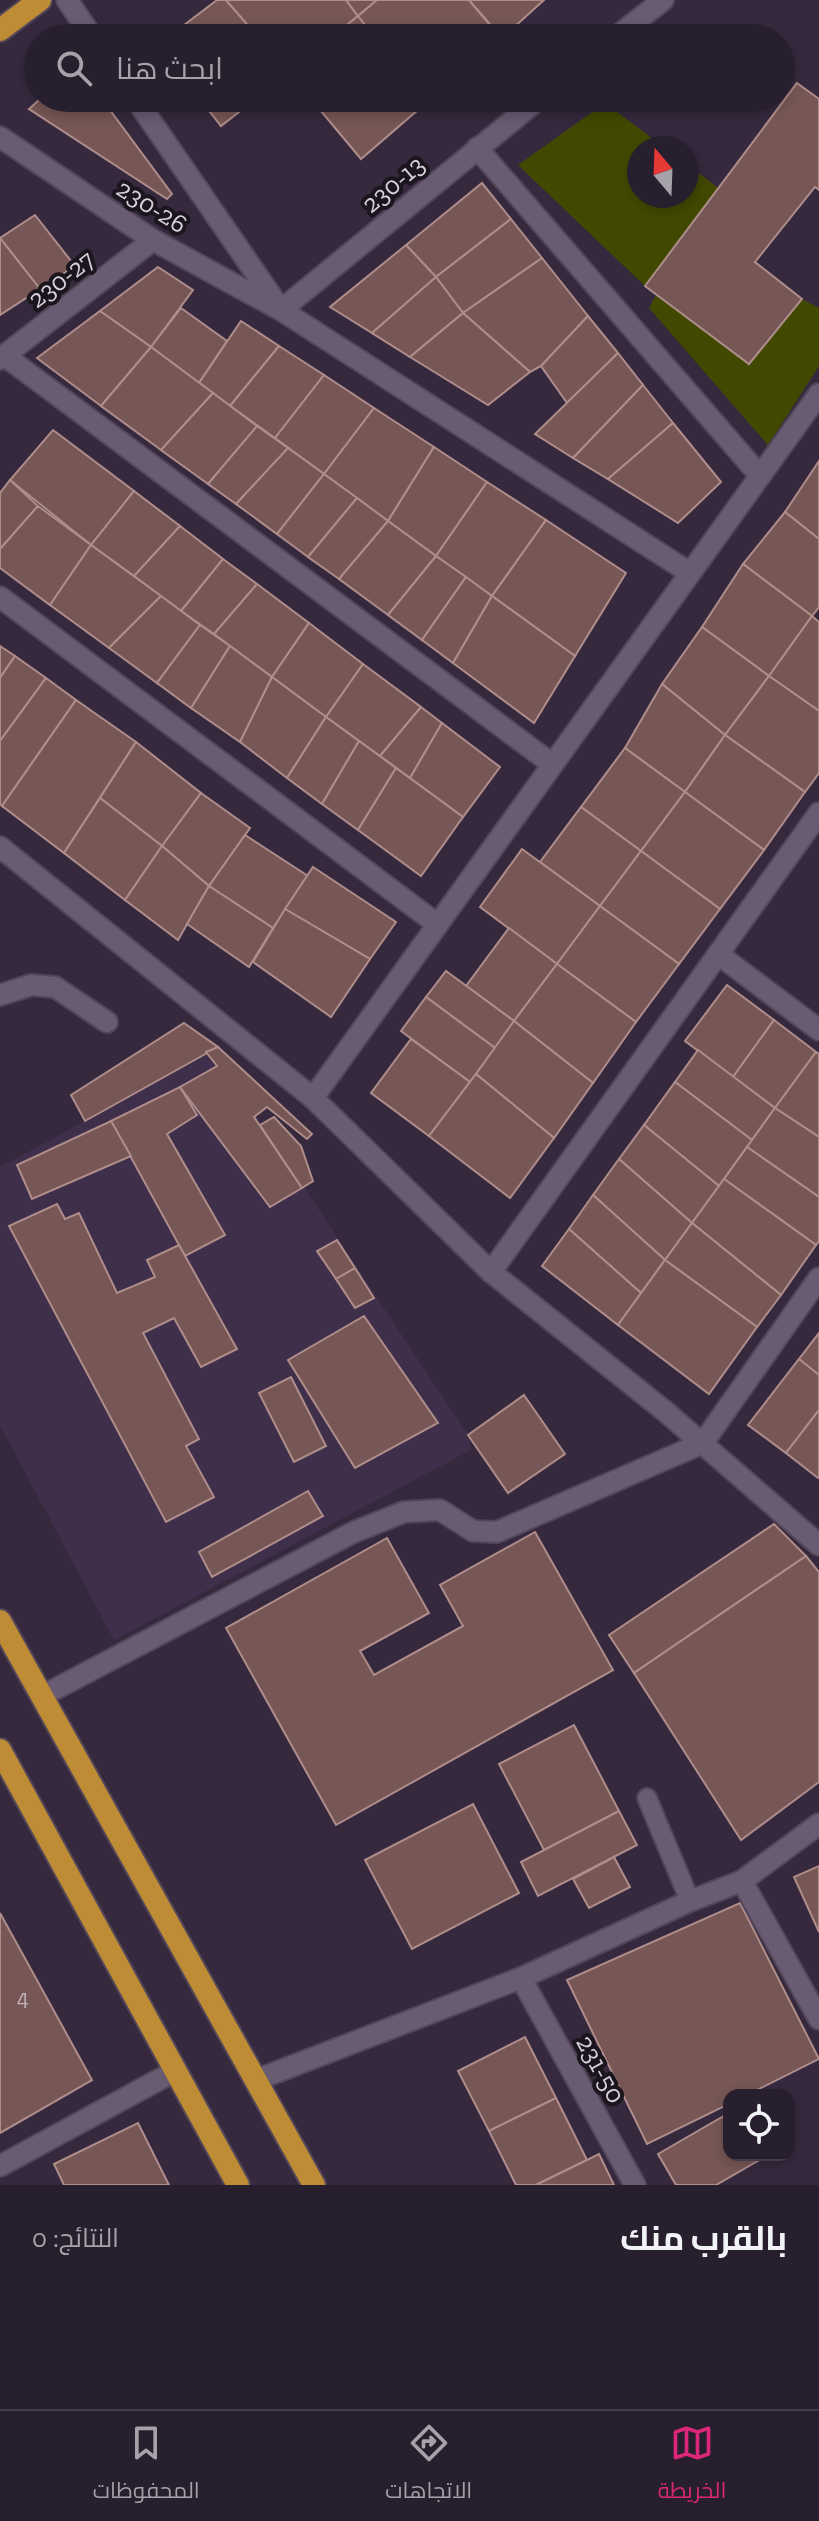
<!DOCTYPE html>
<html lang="ar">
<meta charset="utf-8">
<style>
body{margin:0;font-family:"Zilla Slab",Cairo,serif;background:#342c3a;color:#f1f3f6;direction:rtl}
.controls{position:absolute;right:24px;bottom:24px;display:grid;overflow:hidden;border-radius:16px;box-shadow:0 4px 12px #0003}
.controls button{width:72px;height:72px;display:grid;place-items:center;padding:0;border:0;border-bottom:2px solid #443d4a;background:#281f2e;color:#f1f3f6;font:40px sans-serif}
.compass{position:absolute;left:627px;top:136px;width:72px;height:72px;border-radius:50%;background:#281f2e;box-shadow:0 4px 12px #0003;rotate:341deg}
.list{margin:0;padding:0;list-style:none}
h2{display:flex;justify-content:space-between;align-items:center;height:104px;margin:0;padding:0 32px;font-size:34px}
h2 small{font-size:26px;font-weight:400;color:#a5a2aa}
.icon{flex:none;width:44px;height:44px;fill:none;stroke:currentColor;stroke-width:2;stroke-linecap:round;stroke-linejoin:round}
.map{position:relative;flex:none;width:819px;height:2185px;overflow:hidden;direction:ltr}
.search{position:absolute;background:#281f2e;box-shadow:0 4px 12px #0003;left:24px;right:24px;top:24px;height:88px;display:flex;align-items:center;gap:20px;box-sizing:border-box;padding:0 28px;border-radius:44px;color:#a5a2aa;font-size:30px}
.sheet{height:224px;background:#281f2e}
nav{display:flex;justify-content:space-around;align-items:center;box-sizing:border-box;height:112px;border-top:2px solid #443d4a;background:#281f2e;font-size:22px;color:#a5a2aa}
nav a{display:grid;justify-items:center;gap:4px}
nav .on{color:#db2777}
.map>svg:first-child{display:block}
.built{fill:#402f4a}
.green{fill:#414900}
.building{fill:#765755;stroke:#af8d8b;stroke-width:2}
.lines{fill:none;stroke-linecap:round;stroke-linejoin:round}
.service-casing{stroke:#524658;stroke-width:22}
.minor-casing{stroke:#524658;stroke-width:24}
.tertiary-casing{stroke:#524658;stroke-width:24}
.trunk-casing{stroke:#524658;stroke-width:26}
.service{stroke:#695b72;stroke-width:18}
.minor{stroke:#695b72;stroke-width:20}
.tertiary{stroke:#695b72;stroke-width:20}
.trunk{stroke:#be8c34;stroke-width:22}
.labels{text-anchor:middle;stroke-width:8;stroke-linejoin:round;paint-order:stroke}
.number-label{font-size:22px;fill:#c0b2bb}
.street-label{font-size:26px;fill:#d8d0dd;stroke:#1b151e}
</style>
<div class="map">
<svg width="819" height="2185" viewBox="0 0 819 2185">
<rect width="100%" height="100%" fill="#36293e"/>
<polygon class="built" points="214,1051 468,1435 471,1450 114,1640 0,1425 0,1167"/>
<g class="green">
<polygon points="605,103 665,148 639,148 639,196 687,196 687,164 718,188 645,286 518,165"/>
<polygon points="656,295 749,363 802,299 819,308 819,366 768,445 649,308"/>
</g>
<g class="building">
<polygon points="217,0 226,0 259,38 167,38"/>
<polygon points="226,0 346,0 358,16 331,38 259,38"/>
<polygon points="346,0 377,0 358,16"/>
<polygon points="377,0 469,0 501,38 375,38 358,16"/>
<polygon points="469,0 544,0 502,38"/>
<polygon points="358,16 375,38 331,38"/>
<polygon points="797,83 819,99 819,190 815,187 755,262 802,299 749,364 645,286"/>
<polygon points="41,98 101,98 172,194 167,199 29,109"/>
<polygon points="199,98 257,98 221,126"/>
<polygon points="310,98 422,98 426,103 361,159"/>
<polygon points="482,183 511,219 436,277 406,245"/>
<polygon points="35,215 75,266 40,289 0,238"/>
<polygon points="511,219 542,258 463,313 436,277"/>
<polygon points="0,238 40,289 0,315"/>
<polygon points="406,245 436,277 372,333 330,307"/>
<polygon points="542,258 588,316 541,366 530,372 463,313"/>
<polygon points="158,267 193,290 151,347 100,311"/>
<polygon points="436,277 463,313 410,357 372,333"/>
<polygon points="181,308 227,341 199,383 151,347"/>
<polygon points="100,311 151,347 101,406 37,358"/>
<polygon points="463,313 530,372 488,405 410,357"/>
<polygon points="588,316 618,353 567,403 541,366"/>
<polygon points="241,321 279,346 230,406 199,383"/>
<polygon points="279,346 324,375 275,438 230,406"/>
<polygon points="151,347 213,393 161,450 101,406"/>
<polygon points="618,353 643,385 573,458 535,434"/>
<polygon points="324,375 374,408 324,474 275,438"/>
<polygon points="643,385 673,423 608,479 573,458"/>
<polygon points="213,393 257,426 208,484 161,450"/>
<polygon points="374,408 434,447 388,521 324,474"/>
<polygon points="673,423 721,482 678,523 608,479"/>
<polygon points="257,426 288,448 236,504 208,484"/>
<polygon points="53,430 134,491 91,545 10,480"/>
<polygon points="434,447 487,482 436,556 388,521"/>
<polygon points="288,448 324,474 277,534 236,504"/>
<polygon points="819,461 819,539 785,512"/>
<polygon points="324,474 357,498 308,557 277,534"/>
<polygon points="10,480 38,506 0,549 0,493"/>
<polygon points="487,482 546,520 492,596 436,556"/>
<polygon points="134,491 180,526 134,576 91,545"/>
<polygon points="357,498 388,521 339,579 308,557"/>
<polygon points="38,506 91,545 50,605 0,568 0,549"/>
<polygon points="785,512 819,539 819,607 812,616 743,564"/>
<polygon points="546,520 626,573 575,656 492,596"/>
<polygon points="388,521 436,556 388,615 339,579"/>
<polygon points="180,526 223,559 181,611 134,576"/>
<polygon points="91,545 161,596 109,648 50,605"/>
<polygon points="436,556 466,577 422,640 388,615"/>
<polygon points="223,559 257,584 214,634 181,611"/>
<polygon points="743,564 812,616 769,676 702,627"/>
<polygon points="466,577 492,596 453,663 422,640"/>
<polygon points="257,584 309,623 272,677 214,634"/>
<polygon points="161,596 200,625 157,683 109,648"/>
<polygon points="492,596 575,656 534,723 453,663"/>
<polygon points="812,616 819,622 819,711 769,676"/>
<polygon points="309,623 363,664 326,717 272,677"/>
<polygon points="200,625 230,646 191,708 157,683"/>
<polygon points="702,627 769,676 725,735 662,684"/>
<polygon points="0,646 15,656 0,678"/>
<polygon points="230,646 272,677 240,742 191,708"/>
<polygon points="15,656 46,678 0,741 0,678"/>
<polygon points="363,664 421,707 380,756 326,717"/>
<polygon points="769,676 819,711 819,773 805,792 725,735"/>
<polygon points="272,677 326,717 287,778 240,742"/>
<polygon points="46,678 76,700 2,806 0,804 0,741"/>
<polygon points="662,684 725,735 685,792 625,748"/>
<polygon points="76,700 136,742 64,853 2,806"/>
<polygon points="421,707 442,723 410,778 380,756"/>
<polygon points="326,717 359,741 322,804 287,778"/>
<polygon points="442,723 500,767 463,817 410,778"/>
<polygon points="725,735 805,792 764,850 685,792"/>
<polygon points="359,741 396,768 358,830 322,804"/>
<polygon points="136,742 201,793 162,846 100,798"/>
<polygon points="625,748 685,792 641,851 581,807"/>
<polygon points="396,768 463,817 421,876 358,830"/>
<polygon points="685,792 764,850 720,909 641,851"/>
<polygon points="201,793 250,828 209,886 162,846"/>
<polygon points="100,798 162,846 125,900 64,853"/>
<polygon points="581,807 641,851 600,906 540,862"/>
<polygon points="245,835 308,876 273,928 209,886"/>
<polygon points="162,846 209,886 178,940 125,900"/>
<polygon points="522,849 600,906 557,964 480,907"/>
<polygon points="641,851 720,909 679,964 600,906"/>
<polygon points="313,867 396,922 370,959 285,909"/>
<polygon points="209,886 273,928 249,967 187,924"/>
<polygon points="600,906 679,964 636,1022 557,964"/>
<polygon points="285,909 370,959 331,1017 253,962"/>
<polygon points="509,928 557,964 514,1021 466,986"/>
<polygon points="557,964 636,1022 593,1083 514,1021"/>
<polygon points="446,971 514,1021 495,1048 426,997"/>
<polygon points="727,985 774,1020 733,1077 685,1041"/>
<polygon points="426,997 495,1048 470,1082 401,1031"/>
<polygon points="774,1020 816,1052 775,1108 733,1077"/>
<polygon points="514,1021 593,1083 554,1138 476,1074"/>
<polygon points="184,1023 218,1047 85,1121 71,1095"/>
<polygon points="411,1039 470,1082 429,1136 371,1093"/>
<polygon points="218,1047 312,1134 307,1139 267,1107 254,1117 302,1188 270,1207 180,1087 217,1066 206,1052"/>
<polygon points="698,1050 775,1108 752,1140 675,1082"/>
<polygon points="816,1052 819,1054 819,1137 775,1108"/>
<polygon points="476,1074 554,1138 510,1198 429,1136"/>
<polygon points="675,1082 752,1140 719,1186 644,1125"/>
<polygon points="180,1087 197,1115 167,1134 225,1235 185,1256 111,1121"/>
<polygon points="775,1108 819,1137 819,1197 747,1147"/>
<polygon points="274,1117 301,1146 313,1181 302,1188 260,1125"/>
<polygon points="111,1121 131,1156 32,1199 17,1165"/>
<polygon points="644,1125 719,1186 692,1223 619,1159"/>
<polygon points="747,1147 819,1197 819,1241 816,1245 724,1179"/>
<polygon points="619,1159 692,1223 665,1260 593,1195"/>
<polygon points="724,1179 816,1245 781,1295 692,1223"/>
<polygon points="593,1195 665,1260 641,1293 569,1229"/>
<polygon points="57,1204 65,1219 79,1213 117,1293 155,1277 147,1260 179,1245 237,1349 201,1367 174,1318 143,1333 199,1439 186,1446 214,1497 166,1522 9,1226"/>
<polygon points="692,1223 781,1295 757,1327 665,1260"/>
<polygon points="569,1229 641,1293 618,1325 542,1266"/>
<polygon points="337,1240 355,1268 336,1279 317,1251"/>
<polygon points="665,1260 757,1327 709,1394 618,1325"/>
<polygon points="355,1268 374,1298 355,1308 336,1279"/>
<polygon points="364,1316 438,1423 355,1468 288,1360"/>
<polygon points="819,1333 819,1375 799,1359"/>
<polygon points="799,1359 819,1375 819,1410 786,1453 748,1425"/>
<polygon points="291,1377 326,1446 294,1462 259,1393"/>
<polygon points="524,1395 565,1454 508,1493 468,1435"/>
<polygon points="819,1410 819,1476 818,1478 786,1453"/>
<polygon points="308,1491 323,1516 212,1577 199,1552"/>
<polygon points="774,1524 806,1556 634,1673 609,1635"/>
<polygon points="535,1532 613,1670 336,1825 226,1628 387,1538 429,1613 360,1651 374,1675 463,1626 440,1585"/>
<polygon points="806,1556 819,1572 819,1782 741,1840 634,1673"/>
<polygon points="574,1725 619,1811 544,1850 499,1764"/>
<polygon points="473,1804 519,1893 412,1949 365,1860"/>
<polygon points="619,1811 637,1845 538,1896 521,1862"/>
<polygon points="614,1857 630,1887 589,1908 573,1879"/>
<polygon points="819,1866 819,1932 794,1877"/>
<polygon points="740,1903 819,2059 747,2095 729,2095 729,2104 647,2144 567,1980"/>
<polygon points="0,1913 92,2080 0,2133"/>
<polygon points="525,2037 556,2098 489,2131 458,2071"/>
<polygon points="556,2098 587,2160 536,2185 516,2185 489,2131"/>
<polygon points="729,2113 729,2155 768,2155 716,2185 676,2185 658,2154"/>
<polygon points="138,2123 169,2185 64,2185 54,2164"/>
<polygon points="599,2154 614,2185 536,2185 587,2160"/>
</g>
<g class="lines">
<g class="service-casing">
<polyline id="service" points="647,1798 690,1901"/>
</g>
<g class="minor-casing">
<g id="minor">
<polyline points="67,0 93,38"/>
<polyline points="615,38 663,0"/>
<polyline points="135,98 281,310 690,573"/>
<polyline points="0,137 153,240 277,308"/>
<polyline points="477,148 760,476"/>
<polyline points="281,310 540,98"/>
<polyline points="5,356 552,764"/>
<polyline points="0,359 153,240"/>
<polyline points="0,597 437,924"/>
<polyline points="0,847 313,1098 491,1272 666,1412 819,1545"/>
<polyline points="718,954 819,1030"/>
<polyline points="0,995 31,985 55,987 107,1022"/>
<polyline points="313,1098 819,394"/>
<polyline points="491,1272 819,813"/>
<polyline points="42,1696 354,1532 404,1512 440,1510 473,1531 497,1532 703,1443 819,1278"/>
<polyline points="742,1881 819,2019"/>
<polyline points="521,1978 635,2185"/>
<polyline points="0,2166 175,2071"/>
</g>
</g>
<g class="tertiary-casing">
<polyline id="tertiary" points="256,2080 521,1978 690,1901 742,1881 819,1824"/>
</g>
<g class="trunk-casing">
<g id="trunk">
<polyline points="0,30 40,0"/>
<polyline points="0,1621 314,2185"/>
<polyline points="0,1750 238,2185"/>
</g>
</g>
<use href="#service" class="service"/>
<use href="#minor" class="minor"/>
<use href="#tertiary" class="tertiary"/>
<use href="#trunk" class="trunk"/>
</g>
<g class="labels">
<g class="number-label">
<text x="23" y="2005">4</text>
</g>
<g class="street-label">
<text transform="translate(393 184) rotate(-40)" y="9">230-13</text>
<text transform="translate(152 206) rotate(32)" y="9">230-26</text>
<text transform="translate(61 279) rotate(-38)" y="9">230-27</text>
<text transform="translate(601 2069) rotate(61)" y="9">231-50</text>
</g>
</g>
</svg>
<div class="controls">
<button><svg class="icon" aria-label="locate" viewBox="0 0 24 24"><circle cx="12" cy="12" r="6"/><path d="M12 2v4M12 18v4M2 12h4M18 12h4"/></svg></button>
</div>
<svg class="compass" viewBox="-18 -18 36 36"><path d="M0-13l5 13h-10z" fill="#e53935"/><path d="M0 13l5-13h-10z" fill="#a5a2aa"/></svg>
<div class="search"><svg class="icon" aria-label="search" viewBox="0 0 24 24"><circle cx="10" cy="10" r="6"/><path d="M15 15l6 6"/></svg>ابحث هنا</div>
</div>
<section class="sheet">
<h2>بالقرب منك<small>النتائج: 0</small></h2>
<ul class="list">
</ul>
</section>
<nav>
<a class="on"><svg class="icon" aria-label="map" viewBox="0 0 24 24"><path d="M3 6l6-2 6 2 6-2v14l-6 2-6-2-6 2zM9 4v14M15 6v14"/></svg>الخريطة</a>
<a><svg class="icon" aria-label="directions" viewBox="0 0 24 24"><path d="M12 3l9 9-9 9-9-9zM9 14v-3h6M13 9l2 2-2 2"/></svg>الاتجاهات</a>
<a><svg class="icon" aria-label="saved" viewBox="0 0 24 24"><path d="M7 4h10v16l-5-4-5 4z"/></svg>المحفوظات</a>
</nav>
